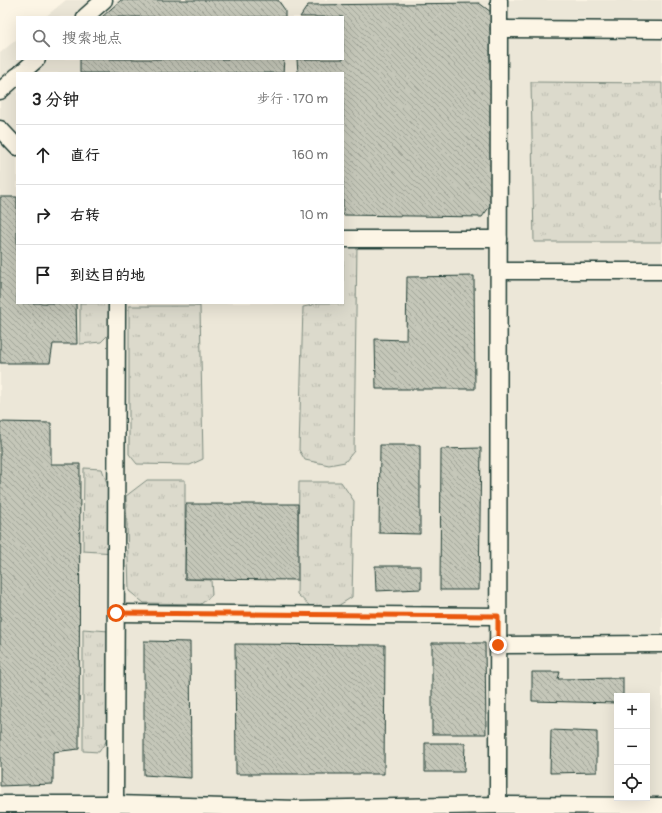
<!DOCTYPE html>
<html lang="zh">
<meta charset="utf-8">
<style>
body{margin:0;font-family:Pangolin,"LXGW WenKai TC",sans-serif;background:#f2f2f2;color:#222}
.controls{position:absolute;right:12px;bottom:12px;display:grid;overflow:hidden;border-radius:0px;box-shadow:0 4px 16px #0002}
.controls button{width:36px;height:36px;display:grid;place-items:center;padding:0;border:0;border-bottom:1px solid #e0e0e0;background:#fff;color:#222;font:20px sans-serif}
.stop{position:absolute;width:12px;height:12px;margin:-9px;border:3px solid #ea580c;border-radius:50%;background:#fff}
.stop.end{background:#ea580c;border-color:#fff;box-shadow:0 1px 4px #0008}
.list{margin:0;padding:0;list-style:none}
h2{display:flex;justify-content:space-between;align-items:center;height:52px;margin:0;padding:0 16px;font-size:17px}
h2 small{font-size:13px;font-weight:400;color:#767676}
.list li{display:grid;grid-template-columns:26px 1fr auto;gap:12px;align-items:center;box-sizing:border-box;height:60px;padding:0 16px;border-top:1px solid #e0e0e0}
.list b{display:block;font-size:15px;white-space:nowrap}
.list em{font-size:13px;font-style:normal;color:#767676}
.icon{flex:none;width:22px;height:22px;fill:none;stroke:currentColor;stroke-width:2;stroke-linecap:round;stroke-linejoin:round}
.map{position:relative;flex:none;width:662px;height:813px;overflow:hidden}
.search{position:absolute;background:#fff;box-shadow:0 4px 16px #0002;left:16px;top:16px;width:328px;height:44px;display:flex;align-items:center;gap:10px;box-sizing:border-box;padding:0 14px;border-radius:0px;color:#767676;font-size:15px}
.panel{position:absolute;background:#fff;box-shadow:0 4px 16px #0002;left:16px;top:72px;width:328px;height:232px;border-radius:0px}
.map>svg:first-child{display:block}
.built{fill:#ece7d8;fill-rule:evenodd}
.grass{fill:url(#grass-tufts);stroke:#7e8c80}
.building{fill:url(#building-back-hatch);stroke:#1f3d34}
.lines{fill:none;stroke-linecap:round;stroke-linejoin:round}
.minor-casing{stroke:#1f3d34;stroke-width:19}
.minor{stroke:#fcf5e5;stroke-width:16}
.route{stroke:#ea580c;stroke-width:5}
</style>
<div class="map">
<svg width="662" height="813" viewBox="0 0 662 813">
<defs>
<pattern id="grass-tufts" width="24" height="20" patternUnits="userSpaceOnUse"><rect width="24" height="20" fill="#dcdacc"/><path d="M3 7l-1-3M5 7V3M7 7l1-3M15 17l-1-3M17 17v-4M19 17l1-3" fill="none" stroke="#bcbcb0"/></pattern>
<pattern id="building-back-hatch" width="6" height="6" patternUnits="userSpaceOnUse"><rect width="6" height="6" fill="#c5c7b9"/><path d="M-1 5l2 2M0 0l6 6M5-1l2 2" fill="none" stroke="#9fa397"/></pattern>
</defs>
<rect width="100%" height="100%" fill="#fcf5e5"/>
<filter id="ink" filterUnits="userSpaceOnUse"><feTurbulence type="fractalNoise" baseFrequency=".025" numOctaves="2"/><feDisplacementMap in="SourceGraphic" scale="8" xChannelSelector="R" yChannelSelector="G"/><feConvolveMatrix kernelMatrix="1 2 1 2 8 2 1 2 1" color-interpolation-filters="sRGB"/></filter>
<g filter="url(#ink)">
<path class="built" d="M66,0H662V813H0V53L17,39V59H343V17H45ZM17,73H343V303H17ZM617,696H647V798H617Z"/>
<g class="grass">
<polygon points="531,82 662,83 662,242 534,242"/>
<polygon points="343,243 357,245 354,451 345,462 329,465 305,460 299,450 303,307 313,305 313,303 343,303"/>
<polygon points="80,303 112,303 112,331 101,342 80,344"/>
<polygon points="129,306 200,306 203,459 190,465 137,464 129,454"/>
<polygon points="84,468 102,469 114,503 115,553 83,551"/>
<polygon points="147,480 185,480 185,579 211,580 212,595 201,604 144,603 129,591 126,496"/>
<polygon points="299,482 341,482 354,501 352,597 338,606 311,607 297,594"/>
<polygon points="83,629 109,631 109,737 99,752 83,751"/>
</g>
<g class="building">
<polygon points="121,0 278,0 285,10 285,17 102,17"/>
<polygon points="479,3 491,12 493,202 482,217 343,215 343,73 298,73 297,59 343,59 343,17 300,17 308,5"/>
<polygon points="80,59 284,59 283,73 80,73"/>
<polygon points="0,197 17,197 17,303 76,303 77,344 53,344 50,363 0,363"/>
<polygon points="474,276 475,389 376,389 375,339 406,340 407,277"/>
<polygon points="0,422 51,423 51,464 80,464 79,749 53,752 53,784 0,786"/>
<polygon points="380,445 420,445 420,534 379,533"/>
<polygon points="481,448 479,590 440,590 441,449"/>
<polygon points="186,504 298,504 298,580 185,579"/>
<polygon points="375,566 421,566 421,589 376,591"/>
<polygon points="144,641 190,642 191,778 144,775"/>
<polygon points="432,643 485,643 486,734 432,734"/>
<polygon points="235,644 385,645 384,774 236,774"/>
<polygon points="532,672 560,672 558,679 623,678 623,696 617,696 617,703 532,701"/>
<polygon points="551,730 597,732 597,772 550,773"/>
<polygon points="425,743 465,743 464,772 425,772"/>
</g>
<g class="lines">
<g class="minor-casing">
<g id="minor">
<polyline points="85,17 104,0"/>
<polyline points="499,29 662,30"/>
<polyline points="21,73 37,59"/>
<polyline points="0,91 17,76"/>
<polyline points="0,129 17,147"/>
<polyline points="343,239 499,239"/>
<polyline points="499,271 662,271"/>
<polyline points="116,613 498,616"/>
<polyline points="498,645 662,644"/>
<polyline points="0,804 115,804 298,809 498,805 662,806"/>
<polyline points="115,804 117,303"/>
<polyline points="498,805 499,0"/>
</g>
</g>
<use href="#minor" class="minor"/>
</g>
</g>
<g class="lines" filter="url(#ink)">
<polyline class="route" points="116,613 498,616 498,645"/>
</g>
</svg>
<div class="controls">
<button>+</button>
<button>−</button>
<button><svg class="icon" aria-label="locate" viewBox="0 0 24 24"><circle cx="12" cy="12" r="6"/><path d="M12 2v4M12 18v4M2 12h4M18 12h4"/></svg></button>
</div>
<div class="stop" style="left:116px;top:613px"></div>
<div class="stop end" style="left:498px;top:645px"></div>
<div class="search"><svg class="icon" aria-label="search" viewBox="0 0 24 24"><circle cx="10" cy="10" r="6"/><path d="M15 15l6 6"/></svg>搜索地点</div>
<section class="panel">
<h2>3 分钟<small>步行 · 170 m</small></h2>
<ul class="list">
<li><svg class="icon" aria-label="ahead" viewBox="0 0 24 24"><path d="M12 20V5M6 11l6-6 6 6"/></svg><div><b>直行</b></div><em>160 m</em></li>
<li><svg class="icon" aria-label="right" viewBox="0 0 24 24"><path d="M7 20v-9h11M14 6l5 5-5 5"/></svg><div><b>右转</b></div><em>10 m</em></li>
<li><svg class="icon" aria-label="arrive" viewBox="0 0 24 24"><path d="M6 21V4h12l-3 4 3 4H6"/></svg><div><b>到达目的地</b></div></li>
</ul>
</section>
</div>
